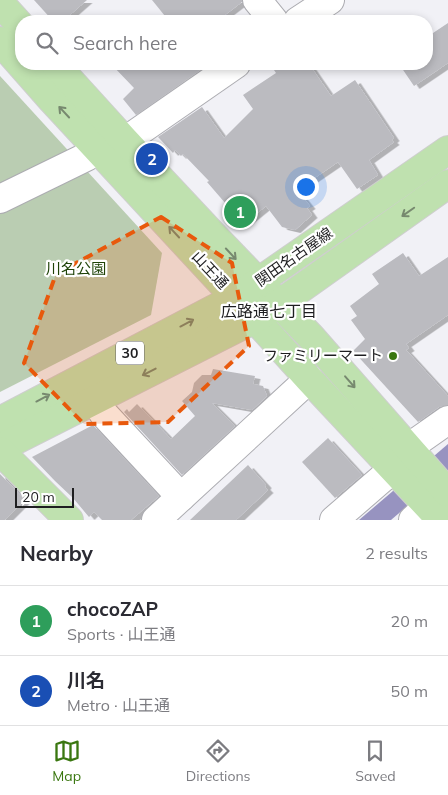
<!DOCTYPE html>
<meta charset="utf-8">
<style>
body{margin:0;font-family:Mulish,"Noto Sans JP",sans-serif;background:#f7f7f7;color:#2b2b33}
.scale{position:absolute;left:15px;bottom:12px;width:59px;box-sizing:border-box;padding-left:5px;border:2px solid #1e1e20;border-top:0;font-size:14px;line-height:18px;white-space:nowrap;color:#1e1e20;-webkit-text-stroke:4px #fff;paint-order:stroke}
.you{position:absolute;left:305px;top:186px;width:18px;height:18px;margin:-12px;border:4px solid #fff;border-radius:50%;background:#1a73e8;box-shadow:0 0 0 8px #1a73e833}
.badge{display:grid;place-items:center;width:32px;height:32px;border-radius:50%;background:#3a7710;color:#fff;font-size:16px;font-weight:700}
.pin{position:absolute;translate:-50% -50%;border:2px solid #fff;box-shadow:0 1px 5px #0006}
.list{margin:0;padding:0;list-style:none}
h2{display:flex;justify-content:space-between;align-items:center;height:65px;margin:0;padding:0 20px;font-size:21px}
h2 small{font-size:16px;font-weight:400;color:#7c7c81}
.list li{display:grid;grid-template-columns:32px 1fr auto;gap:15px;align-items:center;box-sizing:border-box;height:70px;padding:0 20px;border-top:1px solid #e1e1e2}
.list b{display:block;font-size:19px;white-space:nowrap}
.list p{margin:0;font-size:16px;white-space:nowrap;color:#7c7c81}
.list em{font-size:16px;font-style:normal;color:#7c7c81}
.icon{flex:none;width:28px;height:28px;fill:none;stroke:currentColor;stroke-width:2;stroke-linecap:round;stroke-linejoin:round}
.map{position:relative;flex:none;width:448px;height:520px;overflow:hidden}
.search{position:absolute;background:#fff;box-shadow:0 2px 8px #0003;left:15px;right:15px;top:15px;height:55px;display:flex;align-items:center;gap:12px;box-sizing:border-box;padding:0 18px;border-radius:20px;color:#7c7c81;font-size:19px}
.sheet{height:205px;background:#fff}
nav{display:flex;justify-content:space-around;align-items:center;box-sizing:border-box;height:70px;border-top:1px solid #e1e1e2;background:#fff;font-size:14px;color:#7c7c81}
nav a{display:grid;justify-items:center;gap:2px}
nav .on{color:#3a7710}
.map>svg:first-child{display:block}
.green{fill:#bacdb2}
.water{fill:#9793c0}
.building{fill:#bbbbc0;filter:url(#shadow)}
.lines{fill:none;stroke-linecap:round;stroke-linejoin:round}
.minor-casing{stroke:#acacb1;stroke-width:30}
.major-casing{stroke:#cecece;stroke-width:30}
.minor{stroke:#fff;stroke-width:28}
.major{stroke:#bfe1af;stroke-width:28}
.oneway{stroke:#77896f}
.marked{fill:#e8590c;fill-opacity:0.2;stroke:#e8590c;stroke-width:4;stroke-dasharray:10 6;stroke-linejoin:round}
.poi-dot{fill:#3a7710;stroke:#fff;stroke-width:2}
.labels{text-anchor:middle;stroke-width:4.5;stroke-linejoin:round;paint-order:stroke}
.shield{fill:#fff;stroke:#626263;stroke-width:1}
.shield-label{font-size:14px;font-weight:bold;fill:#1e1e20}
.street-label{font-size:15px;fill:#1e1e20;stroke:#fff}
.park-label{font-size:15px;fill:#1f4308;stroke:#fff}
.poi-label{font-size:15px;fill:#1e1e20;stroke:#fff;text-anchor:end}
.neighbourhood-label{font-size:16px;fill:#1e1e20;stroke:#fff}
</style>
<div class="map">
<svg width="448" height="520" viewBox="0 0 448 520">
<defs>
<filter id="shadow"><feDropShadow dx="5.5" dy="3" stdDeviation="0" flood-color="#0004"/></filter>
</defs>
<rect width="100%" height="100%" fill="#f1f1f6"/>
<polygon class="green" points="0,76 162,253 151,315 0,392"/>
<polygon class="water" points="448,444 448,471 391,520 359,520"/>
<g class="building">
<polygon points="34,0 87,0 63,21 53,21"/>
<polygon points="152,0 242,0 242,2 217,21 169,21"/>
<polygon points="448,23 448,63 414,86 399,64 427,64 427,37"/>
<polygon points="111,64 209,64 136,115 123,99 134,88"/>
<polygon points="270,64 309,64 331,96 355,80 394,138 392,140 394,142 369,160 378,175 357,189 338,162 297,190 310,206 307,208 312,215 295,230 282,227 266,206 244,224 238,222 225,204 226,204 207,182 209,181 183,154 181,156 175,150 173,153 158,137 202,107 224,138 253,109 243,95 276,73"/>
<polygon points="403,253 419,276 448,257 448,315 406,344 409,348 406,350 448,396 448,405 439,407 418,422 353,351 365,339 351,320 357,316 350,306 379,284 372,274"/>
<polygon points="213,369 255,376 253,384 263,386 267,396 252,410 212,403 235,426 182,475 124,412 127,409 129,412 137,404 171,439 195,416 182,401 192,392 194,383 202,375 211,375"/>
<polygon points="93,425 159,496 131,520 102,520 94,512 89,517 73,498 55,481 32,457"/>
<polygon points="328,438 362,475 335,498 302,462"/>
<polygon points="248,465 266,485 265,487 268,490 236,520 190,520"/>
<polygon points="0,474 25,500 5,520 0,520"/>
</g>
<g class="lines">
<g class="minor-casing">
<g id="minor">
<polyline points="257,0 274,21"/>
<polyline points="298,21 330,0"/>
<polyline points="125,141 236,64"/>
<polyline points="0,199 86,157 98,149"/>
<polyline points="95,400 103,413 181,497"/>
<polyline points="408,448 448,420"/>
<polyline points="156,520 309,379"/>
<polyline points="334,520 393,469"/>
<polyline points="413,520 428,506"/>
</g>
</g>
<g class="major-casing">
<g id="major">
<polyline points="0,3 21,26"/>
<polyline points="0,41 52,100 255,319 309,379 441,520"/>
<polyline points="55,64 125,141 213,235 311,337 448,493"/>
<polyline points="0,421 235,298 448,150"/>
<polyline points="0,448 255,319 279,304 448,184"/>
<polyline points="0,451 69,520"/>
</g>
</g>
<use href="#minor" class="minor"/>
<use href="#major" class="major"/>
</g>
<defs><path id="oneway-shaft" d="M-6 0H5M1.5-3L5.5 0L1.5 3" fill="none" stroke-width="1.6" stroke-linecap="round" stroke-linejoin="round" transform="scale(1.25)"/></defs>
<g class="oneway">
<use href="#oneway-shaft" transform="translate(64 112) rotate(-133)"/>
<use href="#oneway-shaft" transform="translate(408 212) rotate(145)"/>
<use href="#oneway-shaft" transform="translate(174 232) rotate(-133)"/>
<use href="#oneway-shaft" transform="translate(231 254) rotate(47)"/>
<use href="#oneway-shaft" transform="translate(187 323) rotate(-28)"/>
<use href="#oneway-shaft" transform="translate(149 372) rotate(153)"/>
<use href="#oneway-shaft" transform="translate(350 382) rotate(49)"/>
<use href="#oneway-shaft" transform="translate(43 398) rotate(-28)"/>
</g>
<path class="marked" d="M161,217L232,263L249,346L168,422L84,424L24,363L56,274Z"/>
<circle class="poi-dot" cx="393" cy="356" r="5"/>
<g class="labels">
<rect class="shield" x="116" y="341.5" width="28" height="23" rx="4"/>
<g class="shield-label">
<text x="130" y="358">30</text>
</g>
<g class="street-label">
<text transform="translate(294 257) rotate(-35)" y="5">関田名古屋線</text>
<text transform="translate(210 270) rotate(47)" y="5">山王通</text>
</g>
<g class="park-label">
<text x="76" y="274">川名公園</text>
</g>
<g class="poi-label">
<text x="383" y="361">ファミリーマート</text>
</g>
<g class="neighbourhood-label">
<text x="269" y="317">広路通七丁目</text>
</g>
</g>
</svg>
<div class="scale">20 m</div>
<div class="you"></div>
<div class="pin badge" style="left:240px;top:212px;background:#2e9e5b">1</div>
<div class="pin badge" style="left:152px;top:159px;background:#1a4fb4">2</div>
<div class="search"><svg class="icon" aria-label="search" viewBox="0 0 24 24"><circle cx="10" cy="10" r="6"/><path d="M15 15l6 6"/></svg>Search here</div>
</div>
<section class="sheet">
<h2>Nearby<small>2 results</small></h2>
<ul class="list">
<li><span class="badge" style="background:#2e9e5b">1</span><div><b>chocoZAP</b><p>Sports · 山王通</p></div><em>20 m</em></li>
<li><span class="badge" style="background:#1a4fb4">2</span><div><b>川名</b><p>Metro · 山王通</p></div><em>50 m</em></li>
</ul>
</section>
<nav>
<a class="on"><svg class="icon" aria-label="map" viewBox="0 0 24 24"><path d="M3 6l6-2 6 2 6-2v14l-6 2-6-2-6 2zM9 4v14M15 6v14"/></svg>Map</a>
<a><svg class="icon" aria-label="directions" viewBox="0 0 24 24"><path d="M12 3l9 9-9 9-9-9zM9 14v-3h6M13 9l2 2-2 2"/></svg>Directions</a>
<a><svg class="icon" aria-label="saved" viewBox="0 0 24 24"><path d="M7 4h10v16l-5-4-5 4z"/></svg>Saved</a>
</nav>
